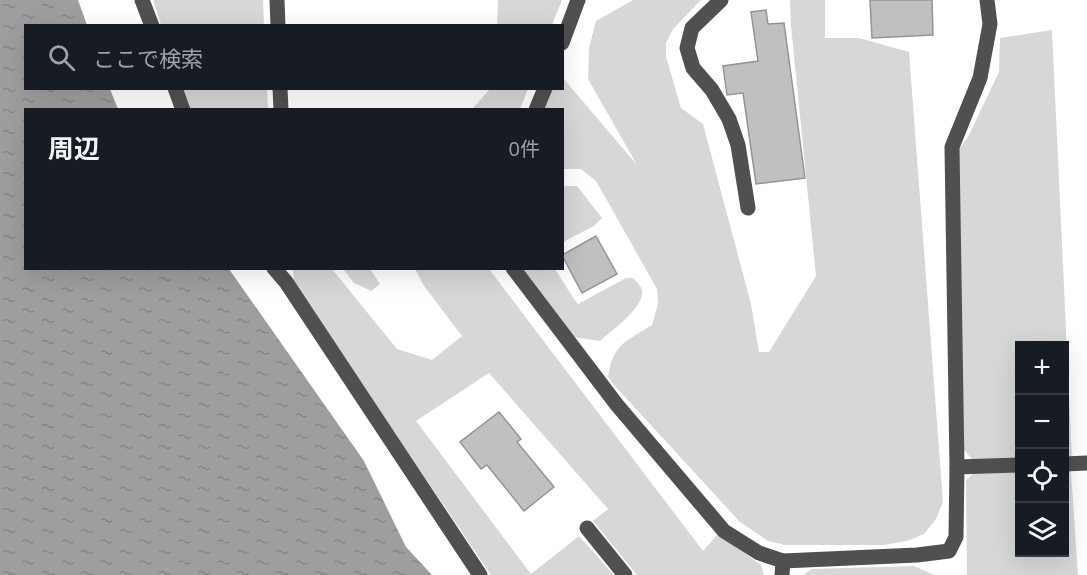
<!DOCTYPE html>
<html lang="ja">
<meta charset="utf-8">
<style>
body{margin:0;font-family:"Open Sans","Noto Sans JP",sans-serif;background:#242831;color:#f1f3f6}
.controls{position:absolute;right:18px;bottom:18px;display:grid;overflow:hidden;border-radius:0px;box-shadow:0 6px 24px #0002}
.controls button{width:54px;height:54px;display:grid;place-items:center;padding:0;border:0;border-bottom:2px solid #363941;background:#171b24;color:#f1f3f6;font:30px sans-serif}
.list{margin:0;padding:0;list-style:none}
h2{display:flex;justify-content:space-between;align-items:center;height:78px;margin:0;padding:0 24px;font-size:26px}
h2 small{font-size:20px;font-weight:400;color:#9ea1a6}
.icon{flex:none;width:33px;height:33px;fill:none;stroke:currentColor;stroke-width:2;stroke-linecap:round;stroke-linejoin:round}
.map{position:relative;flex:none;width:1087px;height:575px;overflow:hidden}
.search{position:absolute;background:#171b24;box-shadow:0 6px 24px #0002;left:24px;top:24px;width:540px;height:66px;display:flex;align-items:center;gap:15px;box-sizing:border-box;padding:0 21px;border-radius:0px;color:#9ea1a6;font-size:22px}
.panel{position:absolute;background:#171b24;box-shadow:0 6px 24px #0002;left:24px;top:108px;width:540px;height:162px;border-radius:0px}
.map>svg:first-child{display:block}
.green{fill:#d7d7d7}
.water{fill:url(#water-ripples)}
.building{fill:#c0c0c0;stroke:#949494;stroke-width:1.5}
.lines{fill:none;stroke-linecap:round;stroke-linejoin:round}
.minor{stroke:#505050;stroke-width:15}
</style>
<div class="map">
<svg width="1087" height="575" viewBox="0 0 1087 575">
<defs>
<pattern id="water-ripples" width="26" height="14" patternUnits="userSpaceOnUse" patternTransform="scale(1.5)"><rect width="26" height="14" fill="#9e9e9e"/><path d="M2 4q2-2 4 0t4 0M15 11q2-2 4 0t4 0" fill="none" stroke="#868686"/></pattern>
</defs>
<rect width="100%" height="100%" fill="#fff"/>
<g class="green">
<polygon points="153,0 263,0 264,25 161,25"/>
<polygon points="498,0 562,0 552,25 497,26"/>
<path d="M633,0H701L673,29L666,43V57L681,108L703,124L751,304L759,352H769L816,276L791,26L790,0H825V38H859L909,52L943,502L936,519L924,534L907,541L884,545H786L768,541L740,522L613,384L608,377C613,344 625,342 652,325L658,304L657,289L596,181L581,169H563L562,110H542L545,101L553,89L562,88L563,78L637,165L588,79L589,48L596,21Z"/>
<polygon points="1052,30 1072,459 1065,459 1064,346 1020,346 1019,459 972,459 963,449 958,150 968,137 999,72 1000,38"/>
<polygon points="491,88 528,88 528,89 520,109 472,109"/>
<polygon points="183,89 267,89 268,109 191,109"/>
<polygon points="563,186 577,186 602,218 594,226 563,242"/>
<polygon points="293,269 332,269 397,349 432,360 462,336 424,286 415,269 489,269 703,551 718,534 761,565 764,575 637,575 593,521 608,509 489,373 416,421 531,574 579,536 614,575 491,575 294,285"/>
<polygon points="343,269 370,269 380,284 371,291 354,283"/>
<path d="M520,269H555L574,299L578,304L626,278H633C636,281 641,286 642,290C646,306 611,331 600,341L573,337Z"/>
<polygon points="1065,471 1071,471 1078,575 967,575 966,480 974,473 1019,472 1020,552 1064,552"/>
<polygon points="914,566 934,575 803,575 812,569"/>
</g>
<polygon class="water" points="0,0 78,0 87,25 26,26 26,88 110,89 118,109 26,110 26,268 229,269 364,461 406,547 432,575 0,575"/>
<g class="building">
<polygon points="870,0 932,0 933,35 872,38"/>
<polygon points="766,10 768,24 784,23 805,178 756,184 743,93 727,95 723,66 758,61 751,12"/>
<polygon points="596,236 617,274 582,293 562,255"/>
<polygon points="499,412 521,439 517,442 554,487 524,511 487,465 481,469 460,442"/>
</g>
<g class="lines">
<g class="minor">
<polyline points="142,0 152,26"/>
<polyline points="277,0 278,26"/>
<polyline points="721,0 692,28 687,48 693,68 712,90 729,119 738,145 748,208"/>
<polyline points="562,43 578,0"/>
<polyline points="175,88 183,110"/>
<polyline points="280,88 281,110"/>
<polyline points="536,110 545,88"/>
<polyline points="274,268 286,282 480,575"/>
<polyline points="513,268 617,405 724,531 759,553 783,561"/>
<polyline points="1064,464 1087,463"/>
<polyline points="957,467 1020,465"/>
<polyline points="587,528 625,575"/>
<polyline points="782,575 783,561 917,555 949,551 956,537 957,467 952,147 980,78 990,24 987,0"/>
</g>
</g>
</svg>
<div class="controls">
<button>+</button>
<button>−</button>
<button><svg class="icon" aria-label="locate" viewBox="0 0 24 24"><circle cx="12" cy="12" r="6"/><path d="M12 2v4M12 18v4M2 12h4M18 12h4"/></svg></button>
<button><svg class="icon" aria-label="layers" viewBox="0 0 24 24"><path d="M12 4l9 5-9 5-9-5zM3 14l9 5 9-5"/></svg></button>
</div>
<div class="search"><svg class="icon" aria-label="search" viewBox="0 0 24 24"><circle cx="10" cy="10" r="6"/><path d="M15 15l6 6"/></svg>ここで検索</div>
<section class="panel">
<h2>周辺<small>0件</small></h2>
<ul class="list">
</ul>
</section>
</div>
